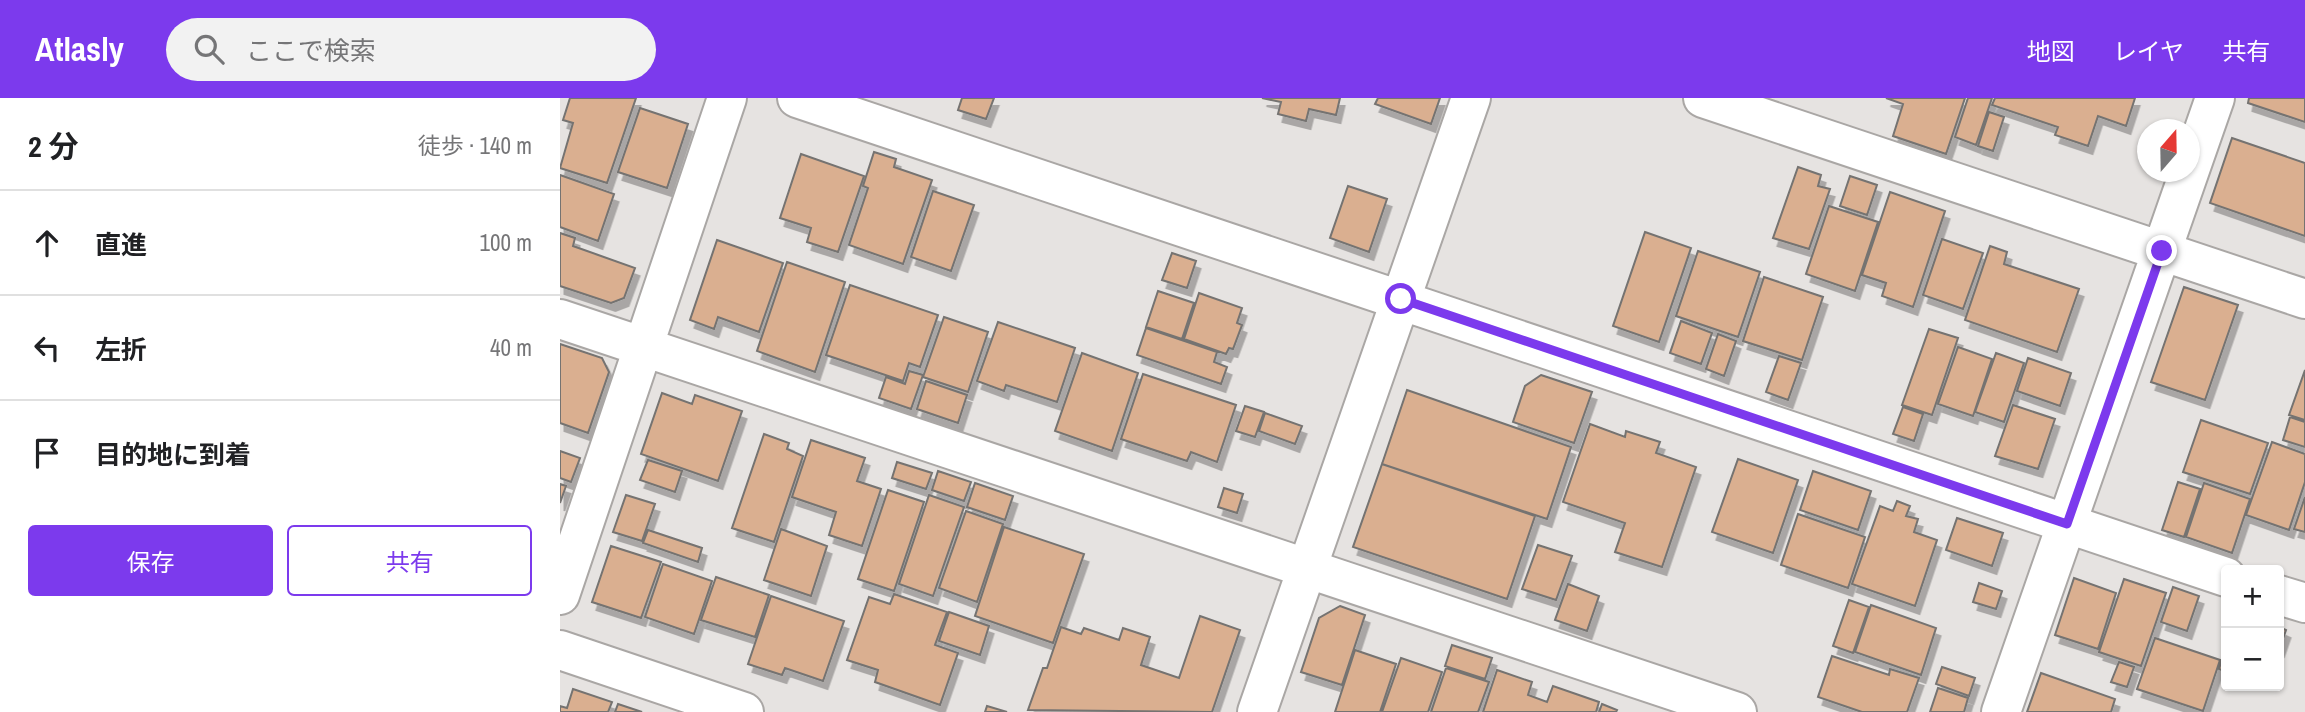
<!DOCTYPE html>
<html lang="ja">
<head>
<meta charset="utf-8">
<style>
  :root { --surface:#fff; --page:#f2f2f2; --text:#202124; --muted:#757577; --line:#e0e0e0; --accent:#7c3aed }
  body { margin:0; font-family:"Archivo Narrow","Noto Sans JP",sans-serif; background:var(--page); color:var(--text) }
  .controls { position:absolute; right:21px; bottom:21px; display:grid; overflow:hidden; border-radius:7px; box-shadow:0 2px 5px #0004 }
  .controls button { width:63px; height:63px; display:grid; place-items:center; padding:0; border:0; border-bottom:2px solid var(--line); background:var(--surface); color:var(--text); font:35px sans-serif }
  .compass { position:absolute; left:1577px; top:21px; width:63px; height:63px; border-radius:50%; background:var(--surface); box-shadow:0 2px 5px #0004; rotate:20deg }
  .stop { position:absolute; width:21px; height:21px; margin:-16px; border:5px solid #7c3aed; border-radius:50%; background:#fff }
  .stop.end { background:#7c3aed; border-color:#fff; box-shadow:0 2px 7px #0008 }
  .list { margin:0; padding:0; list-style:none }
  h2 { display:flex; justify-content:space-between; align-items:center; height:91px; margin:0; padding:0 28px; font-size:30px }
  h2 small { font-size:23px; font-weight:400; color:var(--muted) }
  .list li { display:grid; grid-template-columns:46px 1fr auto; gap:21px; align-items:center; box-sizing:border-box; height:105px; padding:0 28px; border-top:2px solid var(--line) }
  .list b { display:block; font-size:26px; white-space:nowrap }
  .list em { font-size:23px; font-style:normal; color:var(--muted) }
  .actions { display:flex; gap:14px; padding:21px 28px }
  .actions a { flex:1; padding:16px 0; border:2px solid var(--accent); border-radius:7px; text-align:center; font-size:24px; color:var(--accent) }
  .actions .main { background:var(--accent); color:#fff }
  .icon { flex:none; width:38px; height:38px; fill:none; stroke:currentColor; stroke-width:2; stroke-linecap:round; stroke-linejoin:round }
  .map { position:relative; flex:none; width:1745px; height:614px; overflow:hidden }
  header { display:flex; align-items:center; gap:42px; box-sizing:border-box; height:98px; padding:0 35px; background:var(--accent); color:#fff }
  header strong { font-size:33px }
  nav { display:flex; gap:38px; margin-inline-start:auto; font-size:24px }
  .search { width:490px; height:63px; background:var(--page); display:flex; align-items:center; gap:18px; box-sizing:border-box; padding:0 24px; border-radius:38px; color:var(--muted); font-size:26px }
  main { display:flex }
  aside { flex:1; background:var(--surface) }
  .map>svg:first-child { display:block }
  .building { fill:#daaf90; stroke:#757371; stroke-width:2; filter:url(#shadow) }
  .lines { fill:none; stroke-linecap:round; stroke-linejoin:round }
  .minor-casing { stroke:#aaa7a5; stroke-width:42 }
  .minor { stroke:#fff; stroke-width:38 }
  .route { stroke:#7c3aed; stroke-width:9 }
</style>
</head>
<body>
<header>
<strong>Atlasly</strong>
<div class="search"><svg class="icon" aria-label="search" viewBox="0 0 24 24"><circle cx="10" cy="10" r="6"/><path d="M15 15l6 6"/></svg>ここで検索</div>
<nav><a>地図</a><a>レイヤ</a><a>共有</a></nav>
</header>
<main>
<aside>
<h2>2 分<small>徒歩 · 140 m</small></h2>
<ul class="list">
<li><svg class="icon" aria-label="ahead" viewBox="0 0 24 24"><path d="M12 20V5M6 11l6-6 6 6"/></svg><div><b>直進</b></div><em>100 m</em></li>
<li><svg class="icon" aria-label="left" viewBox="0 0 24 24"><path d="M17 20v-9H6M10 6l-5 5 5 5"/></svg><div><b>左折</b></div><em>40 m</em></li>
<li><svg class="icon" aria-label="arrive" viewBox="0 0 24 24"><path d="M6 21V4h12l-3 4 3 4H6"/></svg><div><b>目的地に到着</b></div></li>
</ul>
<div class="actions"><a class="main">保存</a><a>共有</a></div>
</aside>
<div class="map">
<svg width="1745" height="614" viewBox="0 0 1745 614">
  <defs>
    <filter id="shadow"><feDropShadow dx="4.5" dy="8" stdDeviation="0" flood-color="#0004"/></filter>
  </defs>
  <rect width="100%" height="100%" fill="#e6e3e1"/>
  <path class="building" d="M 10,0 L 76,0 L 47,85 L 0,70 L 13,25 L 3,22 Z
    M 402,0 L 434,0 L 426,21 L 398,12 Z
    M 702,0 L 780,0 L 776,17 L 749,11 L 746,23 L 718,16 L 721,4 Z
    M 818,0 L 880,0 L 871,26 L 815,6 Z
    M 1326,0 L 1405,0 L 1386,56 L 1333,38 L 1343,6 Z
    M 1408,0 L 1432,0 L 1416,47 L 1395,39 Z
    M 1435,0 L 1575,0 L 1566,28 L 1538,18 L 1528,48 L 1495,37 L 1498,29 L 1432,7 Z
    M 1689,0 L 1745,0 L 1745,24 L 1688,5 Z
    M 80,10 L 128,26 L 107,90 L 58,74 Z
    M 1429,14 L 1444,19 L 1433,53 L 1418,48 Z
    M 1672,40 L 1745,65 L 1745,138 L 1650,105 Z
    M 314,54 L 336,61 L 334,69 L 372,82 L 343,166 L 289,147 L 308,90 L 303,88 Z
    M 241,56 L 304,78 L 278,154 L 247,144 L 251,130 L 220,120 Z
    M 1238,69 L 1261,77 L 1258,88 L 1270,91 L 1249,151 L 1213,140 Z
    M 0,77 L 54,96 L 38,143 L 0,129 Z
    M 1290,78 L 1317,87 L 1307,117 L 1280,108 Z
    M 788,88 L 827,101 L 809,154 L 770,140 Z
    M 373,93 L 414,107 L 391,173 L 351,159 Z
    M 1330,94 L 1385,113 L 1353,209 L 1322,198 L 1326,185 L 1302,177 Z
    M 1269,108 L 1318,124 L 1295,193 L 1246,176 Z
    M 1085,134 L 1131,150 L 1099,244 L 1053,228 Z
    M 0,135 L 15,140 L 13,148 L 75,170 L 64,200 L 51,205 L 0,188 Z
    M 1382,141 L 1423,155 L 1403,211 L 1363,197 Z
    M 157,142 L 223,165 L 199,234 L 158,219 L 154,231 L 130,222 Z
    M 1430,148 L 1447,154 L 1444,166 L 1519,191 L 1497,254 L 1405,222 Z
    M 1138,153 L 1200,174 L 1178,239 L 1116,218 Z
    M 612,155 L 636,163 L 627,190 L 602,182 Z
    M 227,164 L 285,184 L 255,274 L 197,253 Z
    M 1204,179 L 1263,199 L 1242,262 L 1183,243 Z
    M 290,187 L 378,217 L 360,269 L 349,265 L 343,283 L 266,257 Z
    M 1624,189 L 1678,207 L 1645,302 L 1591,284 Z
    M 598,193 L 634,205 L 622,241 L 586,229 Z
    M 639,195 L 682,210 L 677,225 L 682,227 L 673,251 L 669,250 L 666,256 L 624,241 Z
    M 384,219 L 428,234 L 408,294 L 363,279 Z
    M 1121,223 L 1152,235 L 1141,266 L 1110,255 Z
    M 438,224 L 515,250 L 497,304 L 446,287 L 444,293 L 417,283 Z
    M 586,230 L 657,254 L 654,264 L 667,269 L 661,286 L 577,257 Z
    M 1369,231 L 1398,240 L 1372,317 L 1342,307 Z
    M 1158,236 L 1176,243 L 1164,278 L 1146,271 Z
    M 0,246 L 42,260 L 49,274 L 28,335 L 0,325 Z
    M 1398,249 L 1432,261 L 1413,318 L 1378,306 Z
    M 522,255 L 578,275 L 552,353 L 495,333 Z
    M 1436,255 L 1464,265 L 1444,324 L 1415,314 Z
    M 1219,258 L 1241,265 L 1228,302 L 1206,294 Z
    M 1468,260 L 1511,275 L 1500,308 L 1457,293 Z
    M 1745,272 L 1745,322 L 1729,317 Z
    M 349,273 L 363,277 L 351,311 L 319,300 L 326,279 L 345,286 Z
    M 583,276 L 676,307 L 657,364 L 631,354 L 627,363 L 561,341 Z
    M 981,277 L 1032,294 L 1014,345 L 953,324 L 965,288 Z
    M 366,283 L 407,297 L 398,325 L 357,311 Z
    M 847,292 L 1011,349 L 987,421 L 822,366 Z
    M 102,295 L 132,306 L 135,297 L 182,313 L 158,383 L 81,356 Z
    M 1453,307 L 1495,321 L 1478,371 L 1435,358 Z
    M 685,308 L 704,314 L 695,339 L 676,333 Z
    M 1343,309 L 1363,316 L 1354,343 L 1333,336 Z
    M 705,315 L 742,328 L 735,346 L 699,333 Z
    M 1730,319 L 1745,324 L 1745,349 L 1723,342 Z
    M 1641,322 L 1708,345 L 1690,396 L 1623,374 Z
    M 1030,326 L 1065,339 L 1066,333 L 1100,344 L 1096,355 L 1136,369 L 1102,469 L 1055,454 L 1065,425 L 1003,404 Z
    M 204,336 L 229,345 L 227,351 L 243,358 L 214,444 L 172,430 Z
    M 251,342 L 305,360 L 297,383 L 321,391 L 302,448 L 269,437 L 276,414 L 232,399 Z
    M 1712,344 L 1745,356 L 1745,384 L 1729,432 L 1686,417 Z
    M 0,353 L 20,360 L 11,384 L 0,380 Z
    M 1178,361 L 1238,382 L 1213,455 L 1152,434 Z
    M 88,362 L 122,373 L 115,394 L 80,382 Z
    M 337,364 L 372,375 L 366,391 L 332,380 Z
    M 822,366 L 975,418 L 947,501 L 793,449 Z
    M 378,373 L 411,384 L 404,403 L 372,392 Z
    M 1253,373 L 1311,393 L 1298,432 L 1240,412 Z
    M 1618,384 L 1640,391 L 1624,439 L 1602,432 Z
    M 415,385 L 453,398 L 445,422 L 407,409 Z
    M 1644,385 L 1690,401 L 1672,455 L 1626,439 Z
    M 0,386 L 6,388 L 0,405 Z
    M 664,390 L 683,396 L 677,415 L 658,409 Z
    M 328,392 L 364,404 L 334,493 L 298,481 Z
    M 66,397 L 95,406 L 82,443 L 53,434 Z
    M 369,397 L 404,409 L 373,498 L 339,486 Z
    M 1745,399 L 1745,434 L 1734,431 Z
    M 1337,403 L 1350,408 L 1346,418 L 1358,421 L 1354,434 L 1377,442 L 1355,508 L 1292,486 L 1320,408 L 1333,413 Z
    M 406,413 L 443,426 L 417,504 L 379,490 Z
    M 1238,416 L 1305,439 L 1288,490 L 1221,467 Z
    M 1397,420 L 1443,435 L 1432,468 L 1386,452 Z
    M 444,429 L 524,456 L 493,545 L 415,518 Z
    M 221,431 L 267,448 L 251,498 L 204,482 Z
    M 88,432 L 142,450 L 138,464 L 83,445 Z
    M 978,447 L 1012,458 L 996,502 L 962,491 Z
    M 51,448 L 101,464 L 81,520 L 32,504 Z
    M 103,466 L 152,483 L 134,536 L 85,519 Z
    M 156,479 L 209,497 L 195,539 L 141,522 Z
    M 1514,480 L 1556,495 L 1538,551 L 1495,537 Z
    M 1564,481 L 1606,495 L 1581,568 L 1539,554 Z
    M 1419,485 L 1442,493 L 1436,511 L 1413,504 Z
    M 1008,486 L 1039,498 L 1027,533 L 995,522 Z
    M 1613,489 L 1639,498 L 1627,533 L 1601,524 Z
    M 334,496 L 387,514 L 375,547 L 398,555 L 380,607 L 315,584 L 318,572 L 287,562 L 309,499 L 330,506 Z
    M 211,498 L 284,523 L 263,583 L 225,570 L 222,577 L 188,566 Z
    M 1289,502 L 1309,509 L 1293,555 L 1273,548 Z
    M 1311,507 L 1376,530 L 1361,577 L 1295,554 Z
    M 780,508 L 805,517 L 782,587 L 741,574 L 759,520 Z
    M 389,514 L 429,528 L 420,557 L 379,543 Z
    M 640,518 L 680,532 L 652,614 L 468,612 L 483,570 L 487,570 L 501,529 L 521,536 L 524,530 L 559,542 L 563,530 L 590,539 L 581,567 L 619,580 Z
    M 1719,529 L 1726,532 L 1719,552 Z
    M 1595,540 L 1660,562 L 1643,613 L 1577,591 Z
    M 892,547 L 932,560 L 925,581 L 885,568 Z
    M 1666,549 L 1666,574 L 1659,571 Z
    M 795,552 L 836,566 L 820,614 L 775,614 Z
    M 1272,558 L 1329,577 L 1330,571 L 1359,580 L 1347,614 L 1302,614 L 1258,599 Z
    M 841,560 L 882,574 L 868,614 L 822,614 Z
    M 1559,564 L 1574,569 L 1567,589 L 1551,584 Z
    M 1382,569 L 1415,580 L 1409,598 L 1376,586 Z
    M 886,570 L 929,584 L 918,614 L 871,614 Z
    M 937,572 L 972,584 L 968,597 L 987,604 L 993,588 L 1039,604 L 1036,614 L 923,614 Z
    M 1481,575 L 1555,601 L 1551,614 L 1467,614 Z
    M 1378,590 L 1408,600 L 1404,614 L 1370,614 Z
    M 13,591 L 52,604 L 48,614 L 0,614 L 0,608 L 7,610 Z
    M 58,606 L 82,614 L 55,614 Z
    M 1042,606 L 1057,612 L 1056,614 L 1039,614 Z
    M 427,608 L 447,614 L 425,614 Z"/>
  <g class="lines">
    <defs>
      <path id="minor" d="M 237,0 L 1666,479
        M 1143,0 L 1745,201
        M 0,221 L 1177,614
        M 0,497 L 167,0
        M 1719,497 L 1745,505
        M 0,552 L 184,614
        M 697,614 L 911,0
        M 1441,614 L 1655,0"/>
    </defs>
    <use href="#minor" class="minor-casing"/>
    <use href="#minor" class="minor"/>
  </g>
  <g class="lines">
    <path class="route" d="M 841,201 L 1507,426 L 1602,153"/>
  </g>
</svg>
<div class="controls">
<button>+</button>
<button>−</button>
</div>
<svg class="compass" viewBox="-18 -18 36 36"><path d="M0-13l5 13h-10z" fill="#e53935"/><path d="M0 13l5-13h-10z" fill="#757577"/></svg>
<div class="stop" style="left:841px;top:201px"></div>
<div class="stop end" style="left:1602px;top:153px"></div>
</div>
</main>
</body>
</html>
